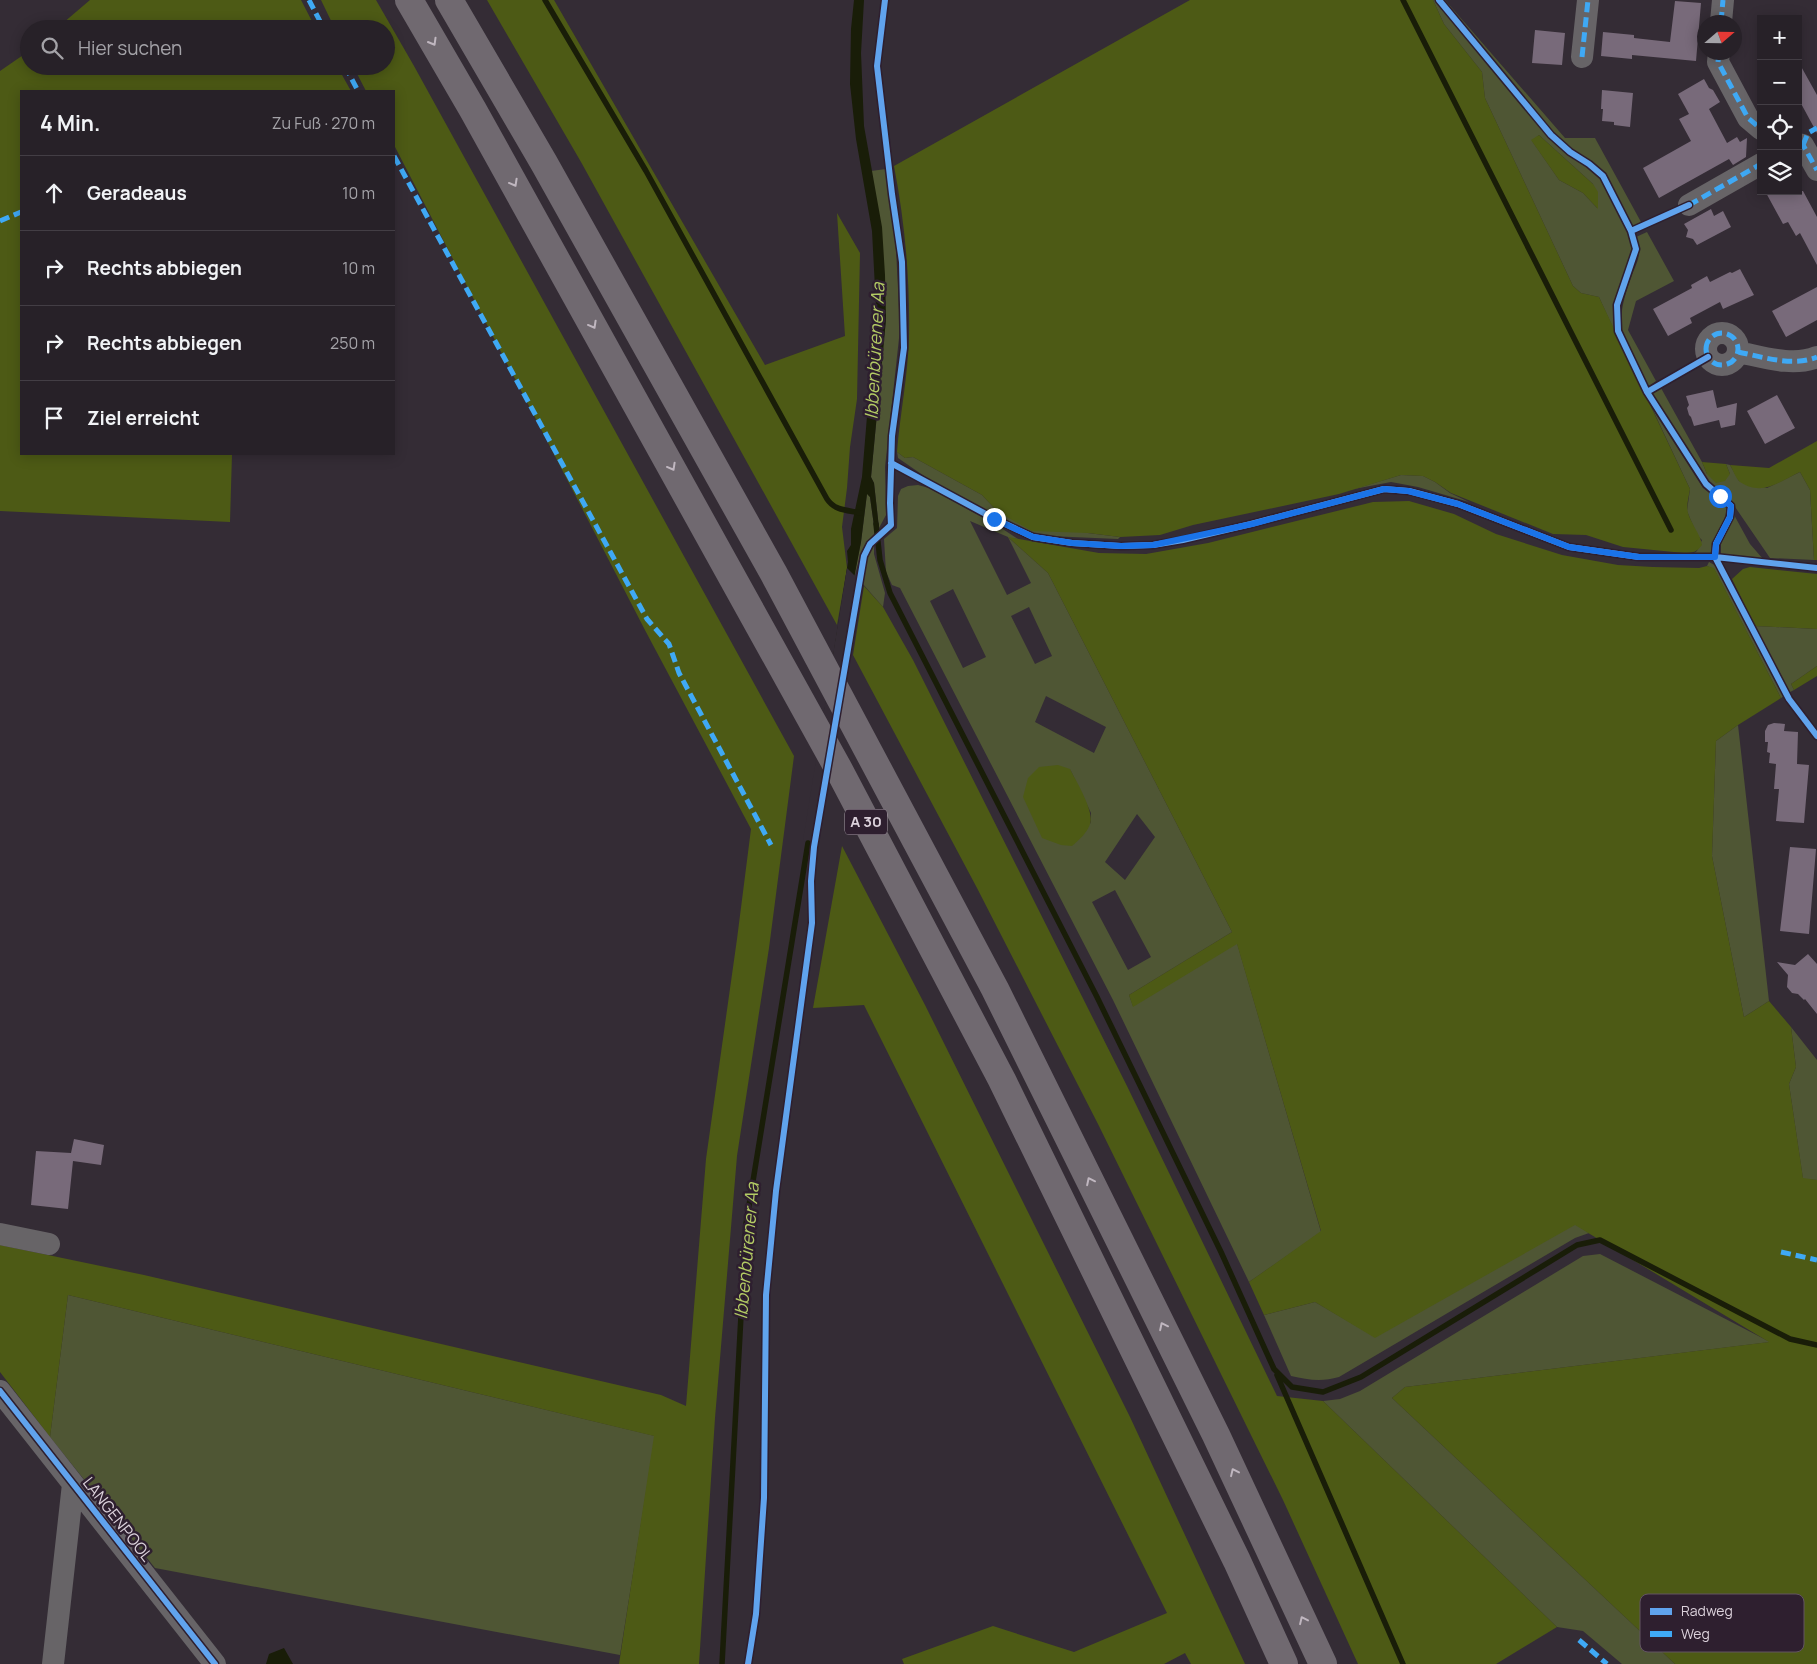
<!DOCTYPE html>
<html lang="de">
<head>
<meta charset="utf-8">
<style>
  :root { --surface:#272128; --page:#2f2930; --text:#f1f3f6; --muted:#a4a3a8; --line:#433e45 }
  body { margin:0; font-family:Manrope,sans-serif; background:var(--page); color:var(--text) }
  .controls { position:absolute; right:15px; top:15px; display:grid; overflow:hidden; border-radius:0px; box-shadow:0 2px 12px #0003 }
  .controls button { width:45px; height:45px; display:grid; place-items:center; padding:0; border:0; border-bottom:1px solid var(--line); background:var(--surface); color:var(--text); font:25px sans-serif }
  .compass { position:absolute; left:1697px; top:15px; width:45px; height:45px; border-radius:50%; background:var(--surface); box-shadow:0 2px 12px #0003; rotate:70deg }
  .stop { position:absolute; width:15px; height:15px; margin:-11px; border:4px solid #1a73e8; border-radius:50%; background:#fff }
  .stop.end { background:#1a73e8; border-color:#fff; box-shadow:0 1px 5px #0008 }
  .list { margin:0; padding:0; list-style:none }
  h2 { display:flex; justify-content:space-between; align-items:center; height:65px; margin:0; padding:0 20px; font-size:21px }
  h2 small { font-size:16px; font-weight:400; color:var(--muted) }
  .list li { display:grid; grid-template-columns:32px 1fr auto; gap:15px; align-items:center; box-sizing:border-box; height:75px; padding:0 20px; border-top:1px solid var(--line) }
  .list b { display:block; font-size:19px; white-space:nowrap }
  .list em { font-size:16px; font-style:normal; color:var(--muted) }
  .icon { flex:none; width:28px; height:28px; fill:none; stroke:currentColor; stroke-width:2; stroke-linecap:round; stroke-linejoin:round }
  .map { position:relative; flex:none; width:1817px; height:1664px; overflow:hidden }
  .search { position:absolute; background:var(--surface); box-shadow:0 2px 12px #0003; left:20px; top:20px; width:375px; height:55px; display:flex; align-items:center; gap:12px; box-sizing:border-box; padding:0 18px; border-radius:28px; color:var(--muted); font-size:19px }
  .panel { position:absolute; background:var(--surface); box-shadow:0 2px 12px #0003; left:20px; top:90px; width:375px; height:365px; border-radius:0px }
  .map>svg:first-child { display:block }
  .green { fill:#4f5634; fill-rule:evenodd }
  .forest { fill:#4d5a15 }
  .water { fill:#191d08 }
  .pier { fill:#342c35 }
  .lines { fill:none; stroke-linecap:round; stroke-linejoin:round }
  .stream { stroke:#191d08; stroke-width:5.5 }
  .building { fill:#786a7a }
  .minor { stroke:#676467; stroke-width:22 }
  .highway { stroke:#706970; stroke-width:28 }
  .quiet { stroke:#3fa9f5; stroke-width:5; stroke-dasharray:10 5; stroke-linecap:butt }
  .cycleway-casing { stroke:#2e1f2f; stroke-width:9 }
  .cycleway { stroke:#60a3ed; stroke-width:6 }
  .oneway { stroke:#c0b7c0 }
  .route { stroke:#1a73e8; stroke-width:6 }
  .labels { text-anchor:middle; stroke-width:5; stroke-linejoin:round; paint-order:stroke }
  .shield { fill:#2e1f2f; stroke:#a79ca7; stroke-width:1 }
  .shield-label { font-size:15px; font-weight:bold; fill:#dbd1db }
  .street-label { font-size:16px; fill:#dbd1db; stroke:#2e1f2f }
  .water-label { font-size:18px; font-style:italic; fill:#b3cb64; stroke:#2e1f2f }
  .key { fill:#2e1f2f; stroke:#625463; stroke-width:1 }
  .key-label { font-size:14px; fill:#dbd1db }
</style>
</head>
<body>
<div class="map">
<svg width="1817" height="1664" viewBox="0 0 1817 1664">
  <rect width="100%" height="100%" fill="#342c35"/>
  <path class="green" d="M 1433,0 L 1436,0 L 1555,144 L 1583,162 L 1600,176 L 1619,214 L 1628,228 L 1633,243 L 1632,255 L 1613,304 L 1614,330 L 1599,297 L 1581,293 L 1573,286 L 1485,98 L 1482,72 L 1444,24 ZM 1539,135 L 1593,184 L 1597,208 L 1583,193 L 1559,180 L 1532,141 Z
    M 1442,0 L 1445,0 L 1565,138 L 1595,138 L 1641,222 L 1631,227 L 1602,173 L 1569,148 L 1551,133 Z
    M 886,169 L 896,249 L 900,329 L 885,467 L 886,515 L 879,528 L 874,483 L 871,477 L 886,319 L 871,171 Z
    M 1647,232 L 1674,281 L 1636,301 L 1628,330 L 1656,381 L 1648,387 L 1623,334 C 1618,315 1625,294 1632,275 C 1635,267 1640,258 1639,249 C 1639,245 1637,241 1636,237 Z
    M 1661,388 L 1702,462 L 1707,474 L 1730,474 L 1726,464 L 1730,465 L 1739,481 L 1767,488 L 1800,472 L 1810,490 L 1814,560 L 1770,558 L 1731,501 L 1707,479 L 1652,394 Z
    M 1652,408 L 1703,488 L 1727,506 C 1726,523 1714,538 1710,555 L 1691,555 L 1697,551 L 1702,540 L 1697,535 L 1687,511 L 1690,489 Z
    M 897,452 L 905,458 L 913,457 L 982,495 L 998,512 L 1088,533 L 1120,537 L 1118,539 L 1049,536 L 1026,531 L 988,513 L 930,480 L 898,458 Z
    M 1401,475 L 1423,476 L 1435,482 L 1450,493 L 1469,502 L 1418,487 L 1391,482 L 1354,489 Z
    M 918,485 L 929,488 L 998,526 L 1018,539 L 1009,538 L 1048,573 L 1232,932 L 1129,995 L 1133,1006 L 1237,943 L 1321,1232 L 1249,1282 L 1113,1000 L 900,588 L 892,585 L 886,572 L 884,539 L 897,528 L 898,496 L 901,489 L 908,486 ZM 970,521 L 1008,537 L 1031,583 L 1007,595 ZM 953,589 L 986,657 L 963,668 L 930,601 ZM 1029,607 L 1052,656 L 1035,664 L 1011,616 ZM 1046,696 L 1106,727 L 1094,753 L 1035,722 ZM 1070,769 L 1091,813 L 1091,824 ZM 1137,814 L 1155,837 L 1125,880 L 1105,862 ZM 1115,890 L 1151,957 L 1128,970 L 1092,902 Z
    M 867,493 L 870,497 L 875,533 L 866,543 L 860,556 L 851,590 L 861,542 Z
    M 1733,513 L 1750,544 L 1763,559 L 1721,554 L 1721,544 L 1733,518 Z
    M 874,543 L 874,554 L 885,593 L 883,607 L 862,583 L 868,553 Z
    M 1709,562 L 1718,567 L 1784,696 L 1781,698 L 1714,569 L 1707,566 Z
    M 1755,626 L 1817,629 L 1817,666 L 1791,684 L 1794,690 L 1790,692 Z
    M 1738,725 L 1769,1001 L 1744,1017 L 1712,856 L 1716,741 Z
    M 1791,1027 L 1817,1060 L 1817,1180 L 1803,1179 L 1789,1084 L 1796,1067 Z
    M 1575,1224 L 1589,1233 L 1575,1238 L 1339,1377 C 1322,1382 1308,1380 1291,1376 L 1264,1315 L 1315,1302 L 1375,1337 Z
    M 1600,1254 L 1770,1342 L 1405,1387 L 1392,1398 L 1675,1664 L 1622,1664 L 1583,1631 L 1557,1627 L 1323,1401 L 1340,1399 L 1360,1391 L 1583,1256 Z
    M 68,1295 L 655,1436 L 620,1655 L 155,1568 L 50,1437 Z"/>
  <path class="forest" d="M 90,0 L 301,0 L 316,29 L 56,29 Z
    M 321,0 L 376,0 L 414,66 L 794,756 L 769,948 L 737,1156 L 715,1418 L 699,1664 L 619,1664 L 654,1436 L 68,1295 L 50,1437 L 0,1372 L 0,1245 L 144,1275 L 661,1395 L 686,1406 L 706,1159 L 737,939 L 751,829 L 646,632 L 394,145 L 394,91 L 366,91 L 353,66 L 386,66 L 386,29 L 335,29 Z
    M 487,0 L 554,0 L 765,365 L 845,336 L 837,213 L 860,253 L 857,399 L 850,447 L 847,488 L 842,527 L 847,568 L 837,625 L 581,162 Z
    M 1190,0 L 1433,0 L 1444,24 L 1482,72 L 1485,98 L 1573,286 L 1581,293 L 1599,297 L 1690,489 C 1689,496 1686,506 1688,513 C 1691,523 1701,536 1702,545 C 1697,552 1693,553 1684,553 L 1623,547 L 1586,535 L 1553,534 L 1451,493 L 1435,482 L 1423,476 L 1401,475 L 1339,494 L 1193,525 L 1160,535 L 1120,537 L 1088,533 L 1032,531 L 998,512 L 982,495 L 913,457 L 905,458 L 897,452 C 900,414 908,376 909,337 C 910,279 905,223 894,166 Z
    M 29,51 L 29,66 L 337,66 L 351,91 L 21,91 L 21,454 L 232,454 L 230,522 L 0,511 L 0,71 Z
    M 1539,135 L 1593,184 L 1598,192 L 1598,209 L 1583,193 L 1559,180 L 1531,140 Z
    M 1817,441 L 1817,560 L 1814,560 L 1810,490 L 1800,472 C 1780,481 1763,497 1740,482 C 1736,479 1733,470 1730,465 L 1769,468 Z
    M 1702,462 L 1726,464 L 1730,474 L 1725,481 L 1716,483 L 1707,474 Z
    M 1409,501 L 1454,514 L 1496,534 L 1562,555 L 1618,565 L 1653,567 L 1699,568 L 1707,566 L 1714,568 L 1781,698 L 1738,725 L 1716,741 L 1712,856 L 1744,1017 L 1769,1001 L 1791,1027 L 1796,1067 L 1789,1084 L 1803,1178 L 1817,1180 L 1817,1664 L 1675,1664 L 1392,1398 L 1405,1387 L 1769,1342 L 1575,1225 L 1375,1338 L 1315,1302 L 1264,1315 L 1249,1282 L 1321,1231 L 1237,944 L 1133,1007 L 1129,995 L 1232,932 L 1048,573 L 1008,537 L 1099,553 L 1146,554 L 1208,543 L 1373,502 Z
    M 1750,567 L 1817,574 L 1817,629 L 1755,626 L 1732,579 L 1743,569 Z
    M 864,586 L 883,607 L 913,660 L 1127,1086 L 1277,1396 L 1323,1401 L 1557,1627 L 1496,1664 L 1358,1664 L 1283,1500 L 1098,1124 L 977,888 L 853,655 Z
    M 1817,666 L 1817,676 L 1794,690 L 1791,684 Z
    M 1058,765 L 1070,769 C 1076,781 1095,812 1090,824 C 1087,833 1079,840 1072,846 L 1061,845 L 1042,838 L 1023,797 L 1028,778 L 1039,767 Z
    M 842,846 L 925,1005 L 1130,1417 L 1245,1664 L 1191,1664 L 1185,1653 L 1164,1664 L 904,1664 L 902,1659 L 993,1626 L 1074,1652 L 1167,1613 L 864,1005 L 813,1008 Z"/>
  <path class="water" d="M 854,0 L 864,0 L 861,53 L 864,126 L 882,227 L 885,275 L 886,319 L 871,477 L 874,483 L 879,528 L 875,533 L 870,497 L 867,494 L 861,542 L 804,840 L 848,562 L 847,551 L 851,545 L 851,529 L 862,477 L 876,307 L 872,231 L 856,139 L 850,84 L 851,29 Z
    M 284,1648 L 293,1664 L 266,1664 L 269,1654 Z"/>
  <path class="pier" d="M 847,568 L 856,577 L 814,847 L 803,840 Z"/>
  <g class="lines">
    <path class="stream" d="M 545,0 L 646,171 L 827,499 C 835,511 847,510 861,513
      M 1403,0 L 1671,530
      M 876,524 L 880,560 L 890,593 L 1097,997 L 1221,1252 L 1274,1369 L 1292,1387 L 1323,1392 L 1361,1377 L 1577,1245 L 1600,1240 L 1790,1339 L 1817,1345
      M 1277,1375 L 1403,1664
      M 722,1664 L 746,1224 L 808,843"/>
  </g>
  <path class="building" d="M 1675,1 L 1701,3 L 1696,61 L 1632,55 L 1632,59 L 1601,56 L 1603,32 L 1634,35 L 1634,38 L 1670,42 Z
    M 1535,30 L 1565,33 L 1562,65 L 1532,63 Z
    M 1798,61 L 1817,95 L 1817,133 L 1798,98 Z
    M 1704,79 L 1709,88 L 1713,90 L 1720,102 L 1709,109 L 1727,143 L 1737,137 L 1740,142 L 1747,138 L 1746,157 L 1733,165 L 1729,159 L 1659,198 L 1643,168 L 1691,141 L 1679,119 L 1689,114 L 1678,94 Z
    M 1602,90 L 1633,93 L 1630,127 L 1614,125 L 1614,122 L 1602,121 L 1603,109 L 1601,109 Z
    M 1765,191 L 1803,191 L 1817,217 L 1817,265 L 1800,233 L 1796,236 L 1788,222 L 1783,224 Z
    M 1711,209 L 1714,216 L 1723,211 L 1731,227 L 1697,245 L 1693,239 L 1686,237 L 1688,230 L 1684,224 Z
    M 1740,269 L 1754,295 L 1723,309 L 1720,302 L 1690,318 L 1692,323 L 1668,336 L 1653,309 L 1692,288 L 1691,285 L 1707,276 L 1710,282 L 1730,272 L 1732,273 Z
    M 1817,287 L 1817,320 L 1786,337 L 1772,311 Z
    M 1713,390 L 1717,408 L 1737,403 L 1735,425 L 1721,428 L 1719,420 L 1694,426 L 1691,417 L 1689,415 L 1687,408 L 1689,405 L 1686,396 Z
    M 1777,395 L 1795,428 L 1765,444 L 1747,411 Z
    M 1774,723 L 1785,724 L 1784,731 L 1798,732 L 1797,764 L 1809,765 L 1804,823 L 1776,821 L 1779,789 L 1774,789 L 1776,764 L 1769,763 L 1770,753 L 1767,752 L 1768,742 L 1765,742 L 1765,731 L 1768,725 Z
    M 1790,847 L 1816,849 L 1809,934 L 1780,931 Z
    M 1808,954 L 1817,964 L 1817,1014 L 1805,999 L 1804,1000 L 1798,994 L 1792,993 L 1787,987 L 1788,975 L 1777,962 L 1795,965 Z
    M 74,1139 L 104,1145 L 101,1165 L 73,1161 L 68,1209 L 31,1205 L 36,1151 L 71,1153 Z"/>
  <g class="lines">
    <path class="minor" d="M 1721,22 L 1723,0
      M 1719,52 L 1718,62 L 1748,118 L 1761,129
      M 1582,57 L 1588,0
      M 1798,144 L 1803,145 L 1817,170
      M 1689,205 L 1761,164
      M1706 349a16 16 0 1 1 32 0a16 16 0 1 1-32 0Z
      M 1738,352 C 1763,357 1793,367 1817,357
      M 0,1234 L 49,1244
      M 0,1391 L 215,1664
      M 53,1664 L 73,1484"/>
    <path class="highway" d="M 409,0 L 473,110 L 838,768 L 1002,1080 L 1237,1561 L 1284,1664
      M 449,0 L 544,163 L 774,574 L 995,989 L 1216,1435 L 1323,1664"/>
    <path class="quiet" d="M 309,0 L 324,29
      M 1721,22 L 1723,0
      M 1719,52 L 1718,62 L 1748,118 L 1761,129
      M 1582,57 L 1588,0
      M 345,66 L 358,91
      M 1798,144 L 1803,145 L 1817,170
      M 1803,145 L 1808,133 L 1817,128
      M 394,156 L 647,619 L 669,644 L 679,673 L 771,845
      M 1689,205 L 1761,164
      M 0,221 L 21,212
      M1706 349a16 16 0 1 1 32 0a16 16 0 1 1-32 0Z
      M 1738,352 C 1763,357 1793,367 1817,357
      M 1781,1252 L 1817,1260
      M 1579,1640 L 1607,1664"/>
    <defs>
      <path id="cycleway" d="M 1439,0 L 1551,135 L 1570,152 L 1589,164 L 1603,176 L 1631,231 L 1636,249 L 1617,305 L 1618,331 L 1647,392 L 1706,484 L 1731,506 L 1730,517 L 1716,544 L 1715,557 L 1789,699 L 1817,736
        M 1631,231 L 1689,205
        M 1647,392 L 1708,357
        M 891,463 L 995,519 L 1033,537 L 1072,543 L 1121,546 L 1153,545 L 1183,540 L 1251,524 L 1384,489 L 1409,491 L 1458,504 L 1569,547 L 1639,557 L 1715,557 L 1817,568
        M 0,1391 L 215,1664
        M 748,1664 L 756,1614 L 764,1498 L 766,1295 L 776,1191 L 812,923 L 811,881 L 814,847 L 864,556 L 870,544 L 891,525 L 890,503 L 892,436 L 904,348 L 902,262 L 892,194 L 877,66 L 885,0"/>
    </defs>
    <use href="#cycleway" class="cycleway-casing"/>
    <use href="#cycleway" class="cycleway"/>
  </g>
  <defs><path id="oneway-chevron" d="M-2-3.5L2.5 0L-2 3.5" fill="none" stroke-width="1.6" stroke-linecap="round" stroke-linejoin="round" transform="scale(1.25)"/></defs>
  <g class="oneway">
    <use href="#oneway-chevron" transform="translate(433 42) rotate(60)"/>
    <use href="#oneway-chevron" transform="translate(514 183) rotate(61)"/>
    <use href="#oneway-chevron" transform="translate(593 325) rotate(61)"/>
    <use href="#oneway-chevron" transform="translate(672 467) rotate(61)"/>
    <use href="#oneway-chevron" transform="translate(1090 1181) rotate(-116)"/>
    <use href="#oneway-chevron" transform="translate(1163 1326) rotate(-116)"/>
    <use href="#oneway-chevron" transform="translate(1234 1472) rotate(-115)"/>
    <use href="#oneway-chevron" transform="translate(1303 1620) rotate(-115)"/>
  </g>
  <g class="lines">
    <path class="route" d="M 994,519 L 1033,537 L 1072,543 L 1121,546 L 1153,545 L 1252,524 L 1384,489 L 1408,491 L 1458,504 L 1569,547 L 1639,557 L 1715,557 L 1716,544 L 1730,517 L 1731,506 L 1720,496"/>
  </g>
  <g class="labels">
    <rect class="shield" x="845" y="809.5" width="42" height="25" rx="4"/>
    <g class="shield-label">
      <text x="866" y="827">A 30</text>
    </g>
    <g class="street-label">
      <text transform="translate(118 1519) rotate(52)" y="6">LANGENPOOL</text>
    </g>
    <g class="water-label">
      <text transform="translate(875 351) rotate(-87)" y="6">Ibbenbürener Aa</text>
      <text transform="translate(747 1251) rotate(-85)" y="6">Ibbenbürener Aa</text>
    </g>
  </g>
  <rect x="1640" y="1594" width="164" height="58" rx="8" class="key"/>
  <rect x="1650" y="1608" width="22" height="7" fill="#60a3ed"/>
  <rect x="1650" y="1631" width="22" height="6" fill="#3fa9f5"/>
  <g class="key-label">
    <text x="1681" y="1616">Radweg</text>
    <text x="1681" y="1639">Weg</text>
  </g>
</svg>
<div class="controls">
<button>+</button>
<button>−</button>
<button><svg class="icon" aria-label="locate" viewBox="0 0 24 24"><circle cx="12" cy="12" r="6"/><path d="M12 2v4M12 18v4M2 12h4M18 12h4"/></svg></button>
<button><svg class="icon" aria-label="layers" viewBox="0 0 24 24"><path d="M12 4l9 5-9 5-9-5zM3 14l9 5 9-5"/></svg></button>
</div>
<svg class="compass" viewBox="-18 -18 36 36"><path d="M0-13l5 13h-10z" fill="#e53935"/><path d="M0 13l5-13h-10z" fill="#a4a3a8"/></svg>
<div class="stop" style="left:1720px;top:496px"></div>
<div class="stop end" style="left:994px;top:519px"></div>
<div class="search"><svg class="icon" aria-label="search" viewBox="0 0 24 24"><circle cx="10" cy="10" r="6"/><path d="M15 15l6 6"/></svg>Hier suchen</div>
<section class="panel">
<h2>4 Min.<small>Zu Fuß · 270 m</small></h2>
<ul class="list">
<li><svg class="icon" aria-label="ahead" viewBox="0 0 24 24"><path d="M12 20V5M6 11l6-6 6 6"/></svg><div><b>Geradeaus</b></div><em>10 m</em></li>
<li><svg class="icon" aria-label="right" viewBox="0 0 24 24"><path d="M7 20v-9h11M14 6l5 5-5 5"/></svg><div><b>Rechts abbiegen</b></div><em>10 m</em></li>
<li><svg class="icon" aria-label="right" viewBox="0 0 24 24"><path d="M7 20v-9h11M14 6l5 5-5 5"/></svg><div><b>Rechts abbiegen</b></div><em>250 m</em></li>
<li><svg class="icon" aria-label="arrive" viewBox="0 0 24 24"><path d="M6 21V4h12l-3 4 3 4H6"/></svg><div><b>Ziel erreicht</b></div></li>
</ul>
</section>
</div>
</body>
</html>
